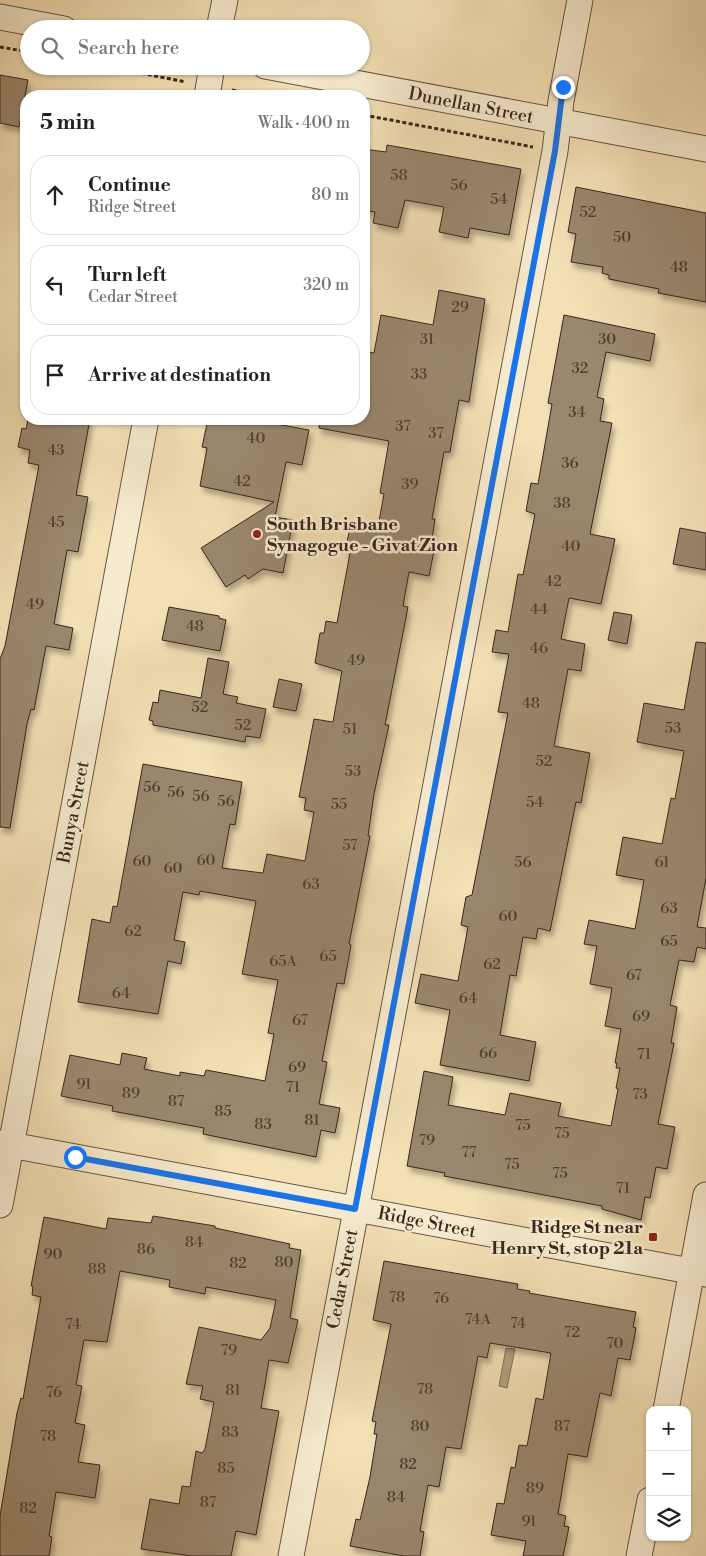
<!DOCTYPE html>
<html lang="en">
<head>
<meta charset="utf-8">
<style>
  :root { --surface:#fff; --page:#f6f6f6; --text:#202124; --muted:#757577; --line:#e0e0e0 }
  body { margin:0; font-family:"Libre Bodoni",serif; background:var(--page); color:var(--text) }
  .controls { position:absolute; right:15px; bottom:15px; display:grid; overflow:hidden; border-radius:10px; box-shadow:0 1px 4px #0004 }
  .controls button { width:45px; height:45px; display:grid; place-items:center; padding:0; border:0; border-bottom:1px solid var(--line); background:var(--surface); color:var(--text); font:25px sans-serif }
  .stop { position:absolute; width:15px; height:15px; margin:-11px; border:4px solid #1a73e8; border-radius:50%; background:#fff }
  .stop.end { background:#1a73e8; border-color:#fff; box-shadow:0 1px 5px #0008 }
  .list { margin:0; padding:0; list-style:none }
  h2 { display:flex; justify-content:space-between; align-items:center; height:65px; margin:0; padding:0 20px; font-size:21px }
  h2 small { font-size:16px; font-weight:400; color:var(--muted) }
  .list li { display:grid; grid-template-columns:32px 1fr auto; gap:15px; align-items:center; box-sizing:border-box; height:80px; margin:0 10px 10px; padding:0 10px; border:1px solid var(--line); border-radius:20px }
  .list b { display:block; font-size:19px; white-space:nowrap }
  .list p { margin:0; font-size:16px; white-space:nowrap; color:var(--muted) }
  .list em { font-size:16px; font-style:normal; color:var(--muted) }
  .icon { flex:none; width:28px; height:28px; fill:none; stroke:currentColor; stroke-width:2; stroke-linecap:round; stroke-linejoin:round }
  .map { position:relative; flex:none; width:706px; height:1556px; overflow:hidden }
  .search { position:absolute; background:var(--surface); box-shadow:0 1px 4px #0004; left:20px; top:20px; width:350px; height:55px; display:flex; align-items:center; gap:12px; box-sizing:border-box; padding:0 18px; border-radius:28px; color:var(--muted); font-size:19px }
  .panel { position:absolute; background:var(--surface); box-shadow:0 1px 4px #0004; left:20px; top:90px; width:350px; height:335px; border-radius:20px }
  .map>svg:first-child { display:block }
  .water { fill:#b4a182; stroke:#83705a }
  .building { fill:#9a876d; stroke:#39261e; filter:url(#shadow) }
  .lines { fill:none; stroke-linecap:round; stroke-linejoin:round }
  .minor-casing { stroke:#685444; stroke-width:27 }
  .path { stroke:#39261e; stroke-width:3; stroke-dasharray:4 2.5; stroke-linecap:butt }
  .minor { stroke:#f7ebcf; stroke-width:25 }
  .route { stroke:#1a73e8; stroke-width:6 }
  .poi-dot { fill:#8f2418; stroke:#f7ebcf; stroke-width:2 }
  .labels { text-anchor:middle; stroke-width:5; stroke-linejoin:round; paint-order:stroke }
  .number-label { font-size:15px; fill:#513e32 }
  .street-label { font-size:18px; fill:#39261e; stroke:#f7ebcf }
  .poi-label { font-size:18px; font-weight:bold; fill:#39261e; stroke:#f7ebcf; text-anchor:start }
</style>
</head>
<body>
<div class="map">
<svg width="706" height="1556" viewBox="0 0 706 1556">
  <defs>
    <filter id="shadow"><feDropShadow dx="3" dy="5.5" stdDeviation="2.5" flood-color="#0004"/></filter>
  </defs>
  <rect width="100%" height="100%" fill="#f3e0b5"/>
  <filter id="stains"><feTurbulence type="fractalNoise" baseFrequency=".004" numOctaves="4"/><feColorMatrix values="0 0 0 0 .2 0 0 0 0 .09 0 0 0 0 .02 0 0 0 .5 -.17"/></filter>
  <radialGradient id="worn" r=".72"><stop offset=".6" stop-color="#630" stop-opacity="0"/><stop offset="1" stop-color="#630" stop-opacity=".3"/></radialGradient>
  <path class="water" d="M 506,1348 L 515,1349 L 507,1388 L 499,1386 Z"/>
  <path class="building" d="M 0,75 L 28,80 L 19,127 L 0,123 Z
    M 387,145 L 521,169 L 509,235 L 470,228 L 468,238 L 439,232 L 444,207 L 405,200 L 398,228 L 373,223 L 375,212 L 364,210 L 364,149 L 386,152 Z
    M 576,187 L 706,213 L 706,302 L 658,293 L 659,289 L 609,279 L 609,275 L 602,273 L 603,267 L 571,262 L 576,234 L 568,232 Z
    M 439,290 L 485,299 L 469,402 L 459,400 L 450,452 L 444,452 L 432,519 L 435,519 L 431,545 L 435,546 L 429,576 L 409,572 L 403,606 L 408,607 L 385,725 L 389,725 L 374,794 L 368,836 L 370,836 L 349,944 L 351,945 L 344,984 L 337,983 L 322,1061 L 327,1062 L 319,1104 L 340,1108 L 335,1133 L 321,1130 L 316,1157 L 203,1134 L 204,1128 L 112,1111 L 113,1106 L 61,1096 L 70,1055 L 120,1065 L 122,1053 L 147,1058 L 144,1069 L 180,1076 L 180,1072 L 204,1076 L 206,1070 L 265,1081 L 274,1034 L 268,1033 L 278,980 L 242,974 L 256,901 L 200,891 L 199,895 L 183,892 L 174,940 L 185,942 L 181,964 L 168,961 L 158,1014 L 78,1002 L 92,919 L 110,923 L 113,906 L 117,907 L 143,764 L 242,782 L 235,825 L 230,824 L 222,868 L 263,873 L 267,854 L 305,861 L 314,812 L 304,810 L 306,798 L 299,797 L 314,719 L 333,722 L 342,671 L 315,663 L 320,633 L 324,633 L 326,621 L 337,623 L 350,553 L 345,552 L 350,527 L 377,532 L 384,494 L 380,493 L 389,441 L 319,428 L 320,419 L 364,419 L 364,377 L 368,352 L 374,353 L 381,315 L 433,325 Z
    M 564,315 L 655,334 L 650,361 L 606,352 L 597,397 L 604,399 L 600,421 L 612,423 L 590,534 L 615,539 L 601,604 L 569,598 L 561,639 L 585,644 L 581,671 L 568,669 L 554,746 L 590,753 L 581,803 L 576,802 L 550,931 L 538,928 L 536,939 L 523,937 L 516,976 L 510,975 L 500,1035 L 536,1042 L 529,1081 L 440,1065 L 450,1010 L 415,1003 L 421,974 L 458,981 L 468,927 L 461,925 L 466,897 L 472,895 L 508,713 L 498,712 L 509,654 L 492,652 L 496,630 L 508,632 L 518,574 L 523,575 L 535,514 L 526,511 L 531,483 L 538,484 L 552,404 L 548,403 Z
    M 28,419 L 90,419 L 76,495 L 88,497 L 78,552 L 67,550 L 54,624 L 73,628 L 69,650 L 46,646 L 34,710 L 31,709 L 27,724 L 10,828 L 0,827 L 0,659 L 5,646 L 39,465 L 28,463 L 30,450 L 18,447 L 22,428 L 26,429 Z
    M 208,419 L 249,419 L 309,430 L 302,465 L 286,462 L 275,517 L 293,520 L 283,573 L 263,569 L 248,579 L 245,575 L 226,587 L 201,548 L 274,502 L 200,486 L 207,448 L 202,447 Z
    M 680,528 L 706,533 L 706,570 L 673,564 Z
    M 169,607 L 219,616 L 219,618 L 226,620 L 220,651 L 162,640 Z
    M 614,612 L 632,615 L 627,644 L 608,640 Z
    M 696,642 L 706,643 L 706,878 L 697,927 L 706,928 L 706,949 L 697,947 L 694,962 L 679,960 L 670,1005 L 677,1007 L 671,1043 L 674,1043 L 658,1124 L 675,1127 L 667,1169 L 656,1167 L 650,1198 L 645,1197 L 641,1220 L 602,1209 L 602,1206 L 444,1176 L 445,1173 L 407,1166 L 424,1071 L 453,1077 L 448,1105 L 505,1115 L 510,1093 L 561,1103 L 558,1116 L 611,1126 L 618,1089 L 616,1088 L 620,1068 L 616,1068 L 617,1063 L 615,1063 L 621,1029 L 605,1026 L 612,988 L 590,984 L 597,946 L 584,944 L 589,920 L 635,929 L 644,880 L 616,875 L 623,837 L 662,844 L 671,798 L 675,799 L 684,751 L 637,742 L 644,703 L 684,710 Z
    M 208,658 L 229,662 L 223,694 L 238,697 L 236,703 L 266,709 L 260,738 L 246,736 L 245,742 L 153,725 L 153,721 L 149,720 L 153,702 L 158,703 L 160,690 L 201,698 Z
    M 279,679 L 302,684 L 296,711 L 273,707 Z
    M 153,1216 L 215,1226 L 215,1228 L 290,1244 L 289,1248 L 301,1250 L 290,1318 L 298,1320 L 292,1346 L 288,1363 L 269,1360 L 261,1408 L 279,1411 L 256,1535 L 236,1531 L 231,1556 L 192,1556 L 141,1549 L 150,1499 L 179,1504 L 182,1486 L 190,1487 L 196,1451 L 202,1453 L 205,1449 L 214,1402 L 200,1399 L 203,1386 L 186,1384 L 199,1327 L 261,1340 L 270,1328 L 276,1300 L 206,1287 L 205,1294 L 169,1287 L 170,1280 L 120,1271 L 107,1342 L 84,1340 L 76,1385 L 82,1386 L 75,1423 L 85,1425 L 78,1462 L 100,1465 L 95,1498 L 56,1492 L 49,1536 L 52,1537 L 49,1556 L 0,1556 L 0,1516 L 17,1413 L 21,1398 L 23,1399 L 41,1297 L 32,1295 L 33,1286 L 31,1286 L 44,1217 L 106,1229 L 108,1218 L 151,1223 Z
    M 384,1261 L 518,1284 L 517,1289 L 530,1291 L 529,1293 L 636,1312 L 633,1327 L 636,1328 L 630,1360 L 618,1358 L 611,1396 L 600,1393 L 587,1457 L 568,1454 L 558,1514 L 566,1516 L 564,1526 L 569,1527 L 563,1556 L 523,1556 L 526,1541 L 491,1535 L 497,1503 L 504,1504 L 511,1467 L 515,1468 L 519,1445 L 527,1446 L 536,1398 L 543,1400 L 551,1353 L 490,1343 L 487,1358 L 478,1356 L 461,1449 L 446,1447 L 439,1487 L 428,1485 L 420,1531 L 424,1532 L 420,1556 L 404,1556 L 350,1546 L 356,1519 L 360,1520 L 370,1477 L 377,1434 L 374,1434 L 376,1422 L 372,1421 L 391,1324 L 373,1320 Z"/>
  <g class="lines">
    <defs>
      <path id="minor" d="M 0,17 L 64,29
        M 219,29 L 225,0
        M 265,66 L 706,149
        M 207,96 L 212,66
        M 0,1143 L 706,1274
        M 0,1205 L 146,419
        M 666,1410 L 706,1195
        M 291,1556 L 555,151 L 561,101 L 580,0
        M 639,1556 L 650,1500"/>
    </defs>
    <use href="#minor" class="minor-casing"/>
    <path class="path" d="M 0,47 L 29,52
      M 103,66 L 186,82
      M 232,90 L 263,96
      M 364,115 L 533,147"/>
    <use href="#minor" class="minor"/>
  </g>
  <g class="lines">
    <path class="route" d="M 75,1157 L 355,1209 L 555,151 L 563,87"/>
  </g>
  <g class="poi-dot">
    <circle cx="257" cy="534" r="5"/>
    <rect x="648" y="1232" width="10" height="10" rx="2.5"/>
  </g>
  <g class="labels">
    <g class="number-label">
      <text x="399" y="180">58</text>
      <text x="459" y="190">56</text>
      <text x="499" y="204">54</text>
      <text x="588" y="217">52</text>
      <text x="622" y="242">50</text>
      <text x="679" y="272">48</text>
      <text x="460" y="312">29</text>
      <text x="427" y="344">31</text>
      <text x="607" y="344">30</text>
      <text x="580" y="373">32</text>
      <text x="419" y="379">33</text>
      <text x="577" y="417">34</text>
      <text x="403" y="431">37</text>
      <text x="436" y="438">37</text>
      <text x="256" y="443">40</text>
      <text x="56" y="455">43</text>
      <text x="570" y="468">36</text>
      <text x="242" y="486">42</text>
      <text x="410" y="489">39</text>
      <text x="562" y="508">38</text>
      <text x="56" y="527">45</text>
      <text x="571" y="551">40</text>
      <text x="553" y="586">42</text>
      <text x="35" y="609">49</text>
      <text x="539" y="614">44</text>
      <text x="195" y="631">48</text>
      <text x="539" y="653">46</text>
      <text x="356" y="665">49</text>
      <text x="531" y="708">48</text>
      <text x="200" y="712">52</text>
      <text x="243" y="730">52</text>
      <text x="673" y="733">53</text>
      <text x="350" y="734">51</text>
      <text x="544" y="766">52</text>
      <text x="353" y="776">53</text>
      <text x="152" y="792">56</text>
      <text x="176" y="797">56</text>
      <text x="201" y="801">56</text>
      <text x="226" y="806">56</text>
      <text x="535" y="807">54</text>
      <text x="339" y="809">55</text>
      <text x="350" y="850">57</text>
      <text x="206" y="865">60</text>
      <text x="142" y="866">60</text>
      <text x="523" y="867">56</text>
      <text x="662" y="867">61</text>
      <text x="173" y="873">60</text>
      <text x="311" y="889">63</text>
      <text x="669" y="913">63</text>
      <text x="508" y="921">60</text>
      <text x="133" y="936">62</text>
      <text x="669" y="946">65</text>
      <text x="328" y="961">65</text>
      <text x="283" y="966">65A</text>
      <text x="492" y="969">62</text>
      <text x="634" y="980">67</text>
      <text x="121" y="998">64</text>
      <text x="468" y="1003">64</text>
      <text x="641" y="1021">69</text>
      <text x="300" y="1025">67</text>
      <text x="488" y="1058">66</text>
      <text x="644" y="1059">71</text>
      <text x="297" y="1072">69</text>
      <text x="84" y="1089">91</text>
      <text x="293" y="1092">71</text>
      <text x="131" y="1098">89</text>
      <text x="640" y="1099">73</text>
      <text x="176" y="1106">87</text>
      <text x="223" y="1116">85</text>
      <text x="312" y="1125">81</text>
      <text x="263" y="1129">83</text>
      <text x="523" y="1130">75</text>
      <text x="562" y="1138">75</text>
      <text x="427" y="1145">79</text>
      <text x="469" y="1157">77</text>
      <text x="512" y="1169">75</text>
      <text x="560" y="1178">75</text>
      <text x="623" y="1193">71</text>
      <text x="194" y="1247">84</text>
      <text x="146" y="1254">86</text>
      <text x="53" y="1259">90</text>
      <text x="284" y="1267">80</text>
      <text x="238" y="1268">82</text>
      <text x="97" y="1274">88</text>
      <text x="397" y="1302">78</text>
      <text x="441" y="1303">76</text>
      <text x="478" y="1324">74A</text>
      <text x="518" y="1328">74</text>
      <text x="73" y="1329">74</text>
      <text x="572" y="1337">72</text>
      <text x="615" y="1348">70</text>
      <text x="229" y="1355">79</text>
      <text x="425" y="1394">78</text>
      <text x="233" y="1395">81</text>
      <text x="54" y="1397">76</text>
      <text x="420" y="1431">80</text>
      <text x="562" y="1431">87</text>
      <text x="230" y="1437">83</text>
      <text x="48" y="1441">78</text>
      <text x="408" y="1469">82</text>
      <text x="226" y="1473">85</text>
      <text x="535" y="1493">89</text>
      <text x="396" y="1502">84</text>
      <text x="208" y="1507">87</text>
      <text x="28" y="1513">82</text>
      <text x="529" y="1526">91</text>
    </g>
    <g class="street-label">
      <text transform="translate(471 105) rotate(11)" y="6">Dunellan Street</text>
      <text transform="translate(73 812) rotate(-79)" y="6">Bunya Street</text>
      <text transform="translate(427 1222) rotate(11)" y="6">Ridge Street</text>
      <text transform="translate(342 1279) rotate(-79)" y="6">Cedar Street</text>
    </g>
    <g class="poi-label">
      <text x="267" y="530">South Brisbane<tspan x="267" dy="21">Synagogue - Givat Zion</tspan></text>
      <text x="643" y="1233" text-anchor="end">Ridge St near<tspan x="643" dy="21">Henry St, stop 21a</tspan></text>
    </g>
  </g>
  <rect width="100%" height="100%" filter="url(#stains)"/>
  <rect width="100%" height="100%" fill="url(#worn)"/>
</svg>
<div class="controls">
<button>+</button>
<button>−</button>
<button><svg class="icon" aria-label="layers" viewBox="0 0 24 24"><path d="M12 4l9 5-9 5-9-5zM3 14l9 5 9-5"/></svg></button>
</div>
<div class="stop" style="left:75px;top:1157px"></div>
<div class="stop end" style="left:563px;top:87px"></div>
<div class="search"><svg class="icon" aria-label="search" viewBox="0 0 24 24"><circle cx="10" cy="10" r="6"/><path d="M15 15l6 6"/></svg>Search here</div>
<section class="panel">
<h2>5 min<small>Walk · 400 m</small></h2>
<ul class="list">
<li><svg class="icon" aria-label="ahead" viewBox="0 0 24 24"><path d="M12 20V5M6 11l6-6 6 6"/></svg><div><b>Continue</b><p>Ridge Street</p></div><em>80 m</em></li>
<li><svg class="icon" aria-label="left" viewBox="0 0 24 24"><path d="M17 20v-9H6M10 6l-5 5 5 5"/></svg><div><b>Turn left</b><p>Cedar Street</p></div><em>320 m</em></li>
<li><svg class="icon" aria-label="arrive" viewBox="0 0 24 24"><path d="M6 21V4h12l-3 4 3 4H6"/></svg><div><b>Arrive at destination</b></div></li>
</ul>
</section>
</div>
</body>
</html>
